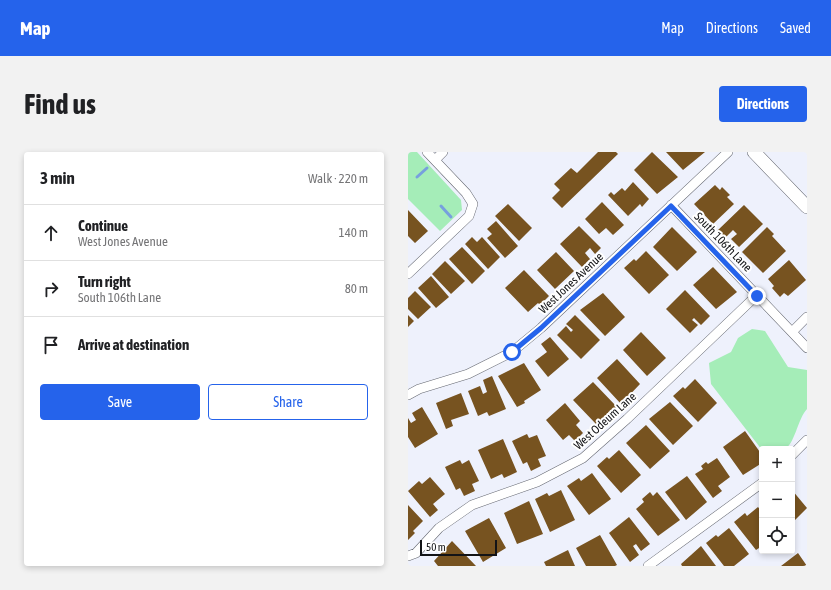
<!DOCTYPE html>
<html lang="en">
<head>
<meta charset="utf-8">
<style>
  :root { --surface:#fff; --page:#f2f2f2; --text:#202124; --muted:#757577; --line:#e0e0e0; --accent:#2563eb }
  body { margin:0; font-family:"Asap Condensed",sans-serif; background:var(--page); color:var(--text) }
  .controls { position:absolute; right:12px; bottom:12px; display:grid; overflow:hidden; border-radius:4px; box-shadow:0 2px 6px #0003 }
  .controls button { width:36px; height:36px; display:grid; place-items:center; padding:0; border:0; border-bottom:1px solid var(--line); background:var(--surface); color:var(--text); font:20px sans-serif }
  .scale { position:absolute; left:12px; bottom:10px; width:77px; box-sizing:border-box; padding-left:4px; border:2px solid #121316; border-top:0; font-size:11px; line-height:14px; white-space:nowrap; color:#121316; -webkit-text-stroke:3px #fff; paint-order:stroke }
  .stop { position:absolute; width:12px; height:12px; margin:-9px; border:3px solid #2563eb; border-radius:50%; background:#fff }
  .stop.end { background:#2563eb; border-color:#fff; box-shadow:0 1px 4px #0008 }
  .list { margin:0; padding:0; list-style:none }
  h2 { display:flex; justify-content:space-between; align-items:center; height:52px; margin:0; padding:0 16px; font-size:17px }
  h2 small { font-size:13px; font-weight:400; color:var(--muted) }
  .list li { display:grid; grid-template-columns:26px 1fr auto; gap:12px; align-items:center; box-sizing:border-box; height:56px; padding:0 16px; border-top:1px solid var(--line) }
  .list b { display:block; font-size:15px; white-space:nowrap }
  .list p { margin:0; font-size:13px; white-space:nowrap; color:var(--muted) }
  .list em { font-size:13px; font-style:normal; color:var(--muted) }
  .actions { display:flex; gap:8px; padding:12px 16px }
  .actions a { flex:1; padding:9px 0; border:1px solid var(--accent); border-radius:4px; text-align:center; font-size:14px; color:var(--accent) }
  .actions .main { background:var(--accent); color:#fff }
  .icon { flex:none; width:22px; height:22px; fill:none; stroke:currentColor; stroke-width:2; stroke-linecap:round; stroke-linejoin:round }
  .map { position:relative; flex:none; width:399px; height:414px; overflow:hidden; border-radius:4px }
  header { display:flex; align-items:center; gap:24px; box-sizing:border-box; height:56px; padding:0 20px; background:var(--accent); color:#fff }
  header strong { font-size:19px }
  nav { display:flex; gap:22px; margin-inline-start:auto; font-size:14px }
  .intro { display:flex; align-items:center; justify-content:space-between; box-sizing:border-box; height:96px; padding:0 24px }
  h1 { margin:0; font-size:28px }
  .button { padding:10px 18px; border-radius:4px; background:var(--accent); color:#fff; font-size:14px; font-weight:700 }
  main { display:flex; gap:24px; padding:0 24px }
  aside { flex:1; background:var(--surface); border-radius:4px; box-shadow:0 2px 6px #0003 }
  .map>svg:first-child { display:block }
  .green { fill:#a5edb8 }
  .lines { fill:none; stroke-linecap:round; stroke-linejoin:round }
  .stream { stroke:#77a0de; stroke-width:3 }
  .building { fill:#775320 }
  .street-casing { stroke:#646770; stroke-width:10 }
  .secondary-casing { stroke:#646770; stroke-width:14 }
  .street { stroke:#fff; stroke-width:9 }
  .secondary { stroke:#fff; stroke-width:13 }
  .route { stroke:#2563eb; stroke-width:5 }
  .labels { text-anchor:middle; stroke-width:4; stroke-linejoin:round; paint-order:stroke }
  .street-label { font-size:12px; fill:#121316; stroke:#fff }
</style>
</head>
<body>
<header>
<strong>Map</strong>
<nav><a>Map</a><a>Directions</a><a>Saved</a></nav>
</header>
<div class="intro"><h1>Find us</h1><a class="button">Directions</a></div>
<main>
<aside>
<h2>3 min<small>Walk · 220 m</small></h2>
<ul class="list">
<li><svg class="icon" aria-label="ahead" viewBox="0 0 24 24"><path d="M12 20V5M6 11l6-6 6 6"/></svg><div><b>Continue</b><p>West Jones Avenue</p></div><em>140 m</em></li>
<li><svg class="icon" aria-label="right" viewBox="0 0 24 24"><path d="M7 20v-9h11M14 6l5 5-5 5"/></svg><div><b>Turn right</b><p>South 106th Lane</p></div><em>80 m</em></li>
<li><svg class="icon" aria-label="arrive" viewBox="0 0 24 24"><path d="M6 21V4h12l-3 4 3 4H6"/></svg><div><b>Arrive at destination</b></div></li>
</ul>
<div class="actions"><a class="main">Save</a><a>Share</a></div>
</aside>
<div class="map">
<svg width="399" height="414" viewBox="0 0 399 414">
  <rect width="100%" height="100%" fill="#eef1fc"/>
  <path class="green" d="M 0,0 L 9,0 L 53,48 L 54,58 L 32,79 L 0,47 Z
    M 344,177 L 357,179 L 380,215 L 399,218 L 399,257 C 390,266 386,295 376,297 C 369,298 360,296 354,298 L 303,232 L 301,211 L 323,200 L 330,186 Z"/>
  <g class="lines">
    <path class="stream" d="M 9,25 L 19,16
      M 33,54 L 43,65"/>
  </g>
  <path class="building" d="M 190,0 L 208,0 L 210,2 L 154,56 L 144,46 L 152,38 L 146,32 L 163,16 L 169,21 Z
    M 244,0 L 270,25 L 249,42 L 226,18 Z
    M 258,0 L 297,0 L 275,18 Z
    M 225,30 L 241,47 L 234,55 L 232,52 L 220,64 L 200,43 L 203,40 L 206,43 L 214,36 L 217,39 Z
    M 307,33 L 312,38 L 314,35 L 322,43 L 319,45 L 326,52 L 305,72 L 286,52 Z
    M 194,50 L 216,73 L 205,83 L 198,76 L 191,82 L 177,67 Z
    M 100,52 L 124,76 L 111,89 L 87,64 Z
    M 336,53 L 355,72 L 331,95 L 323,87 L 329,82 L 325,78 L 316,87 L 309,79 Z
    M 0,58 L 20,79 L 7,91 L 0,84 Z
    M 88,69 L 110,94 L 97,106 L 79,86 L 84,82 L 79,77 Z
    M 171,74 L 193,96 L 187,102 L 182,96 L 177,101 L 182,107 L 174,115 L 152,92 Z
    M 264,75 L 289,100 L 269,119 L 245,95 Z
    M 359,75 L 366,82 L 364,84 L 378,99 L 355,121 L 334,100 Z
    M 64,85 L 69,90 L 74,85 L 92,105 L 80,117 L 57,92 Z
    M 54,95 L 77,119 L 64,132 L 41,107 Z
    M 238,99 L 261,123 L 241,142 L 216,116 L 226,107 L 228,109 Z
    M 148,100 L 166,119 L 147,137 L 129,118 Z
    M 381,108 L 398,128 L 380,144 L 376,141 L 372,145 L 364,136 L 366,134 L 360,127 Z
    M 37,109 L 57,129 L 43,142 L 24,122 Z
    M 305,115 L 329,140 L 308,157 L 285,133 Z
    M 116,118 L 141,144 L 132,153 L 130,151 L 120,160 L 97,136 Z
    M 23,124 L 41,145 L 28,156 L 10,136 Z
    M 277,138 L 302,164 L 293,173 L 286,166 L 284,168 L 290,173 L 282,181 L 258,157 Z
    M 7,139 L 23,155 L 10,167 L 0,157 L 0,146 Z
    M 195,141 L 217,165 L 197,184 L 172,158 Z
    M 0,163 L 6,169 L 0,175 Z
    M 167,163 L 192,188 L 173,207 L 149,183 L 158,174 L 163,180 L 165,178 L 158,172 Z
    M 233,180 L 258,206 L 239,224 L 215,198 Z
    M 142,185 L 161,207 L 140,225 L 127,209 L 139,200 L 133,192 Z
    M 209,207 L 232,232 L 213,252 L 189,226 Z
    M 116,211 L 133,238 L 116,249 L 117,251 L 109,255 L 90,224 Z
    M 84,224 L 98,257 L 81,264 L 79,260 L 70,264 L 60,239 L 72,234 L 75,242 L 79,240 L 75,228 Z
    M 287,227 L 309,251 L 290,270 L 265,244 L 275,235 L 277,237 Z
    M 185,230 L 209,255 L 188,272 L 165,248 Z
    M 53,241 L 61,262 L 43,268 L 45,274 L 38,277 L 28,251 Z
    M 262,250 L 285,274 L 265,293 L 241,267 Z
    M 157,251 L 172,269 L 168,273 L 175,281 L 167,289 L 161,283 L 155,288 L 138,268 Z
    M 14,255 L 30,282 L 7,296 L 0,285 L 0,266 L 3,271 L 8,268 L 4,261 Z
    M 238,273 L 262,299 L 242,317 L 218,291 Z
    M 337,279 L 354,303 L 354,311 L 335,323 L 315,295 Z
    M 119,282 L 121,286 L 129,283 L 138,304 L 130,307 L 133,314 L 123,319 L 119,310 L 115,312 L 104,289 Z
    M 95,287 L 109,320 L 96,326 L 94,322 L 83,327 L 70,298 Z
    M 211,298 L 233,323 L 213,341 L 189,314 L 199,305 L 201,307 Z
    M 309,306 L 322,325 L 310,334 L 314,339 L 305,346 L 287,322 L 295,317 L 293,314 L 298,310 L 300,312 Z
    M 52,308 L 54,312 L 61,308 L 71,329 L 64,332 L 67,339 L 56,344 L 52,336 L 48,338 L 37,315 Z
    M 184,321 L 203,347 L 181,363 L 159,334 L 171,326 L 173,329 Z
    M 279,324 L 299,350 L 278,368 L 257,340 Z
    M 22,325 L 37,342 L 25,352 L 30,358 L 22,365 L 0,339 L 11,329 L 14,332 Z
    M 153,338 L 167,368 L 142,380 L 127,347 L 139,341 L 141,344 Z
    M 384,338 L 399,356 L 384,371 Z
    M 242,340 L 245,344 L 249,340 L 272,368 L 250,384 L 228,357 L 236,350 L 234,347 Z
    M 121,349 L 135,382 L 109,392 L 96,361 Z
    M 0,353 L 15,369 L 5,379 L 7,381 L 0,388 Z
    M 350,355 L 354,360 L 354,394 L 348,398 L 326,370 L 337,361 L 339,364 Z
    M 221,365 L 242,392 L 233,399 L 228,392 L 225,394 L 231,403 L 222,410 L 201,381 Z
    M 81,366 L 98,396 L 75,410 L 57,379 Z
    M 321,376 L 341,402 L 326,414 L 316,414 L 298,391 L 308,383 L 310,385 Z
    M 192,383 L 209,413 L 207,414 L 178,414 L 168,396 Z
    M 44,389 L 68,414 L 30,414 L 26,409 Z
    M 293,394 L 308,414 L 274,414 L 273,412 Z
    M 160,398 L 167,414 L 138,414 L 136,410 Z
    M 390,401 L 399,414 L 373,414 Z"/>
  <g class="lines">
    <defs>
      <path id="street" d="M 27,8 L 35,0
        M 263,53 L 399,196
        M 0,122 L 61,64 L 65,52 L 58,41 L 19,0
        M 384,180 L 399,165
        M 0,243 L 11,237 L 60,222 L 104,200 L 133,176 L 320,0
        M 384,303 L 399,288
        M 0,404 L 8,401 L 31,376 L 64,353 L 129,330 L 175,306 L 219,267 L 349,143
        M 240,414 L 354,331"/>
      <path id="secondary" d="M 346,0 L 399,55"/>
    </defs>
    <use href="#street" class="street-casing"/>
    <use href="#secondary" class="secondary-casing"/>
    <use href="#street" class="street"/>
    <use href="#secondary" class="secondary"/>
  </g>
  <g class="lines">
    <path class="route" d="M 104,200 L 133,176 L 263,54 L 349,144"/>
  </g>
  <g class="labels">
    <g class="street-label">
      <text transform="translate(315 90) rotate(46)" y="4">South 106th Lane</text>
      <text transform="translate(163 131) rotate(-43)" y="4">West Jones Avenue</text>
      <text transform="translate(197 269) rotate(-42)" y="4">West Odeum Lane</text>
    </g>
  </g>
</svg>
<div class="controls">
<button>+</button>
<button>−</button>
<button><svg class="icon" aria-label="locate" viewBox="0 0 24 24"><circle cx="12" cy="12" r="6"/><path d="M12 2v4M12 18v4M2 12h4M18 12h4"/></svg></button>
</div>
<div class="scale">50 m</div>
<div class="stop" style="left:104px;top:200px"></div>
<div class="stop end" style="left:349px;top:144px"></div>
</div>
</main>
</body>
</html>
